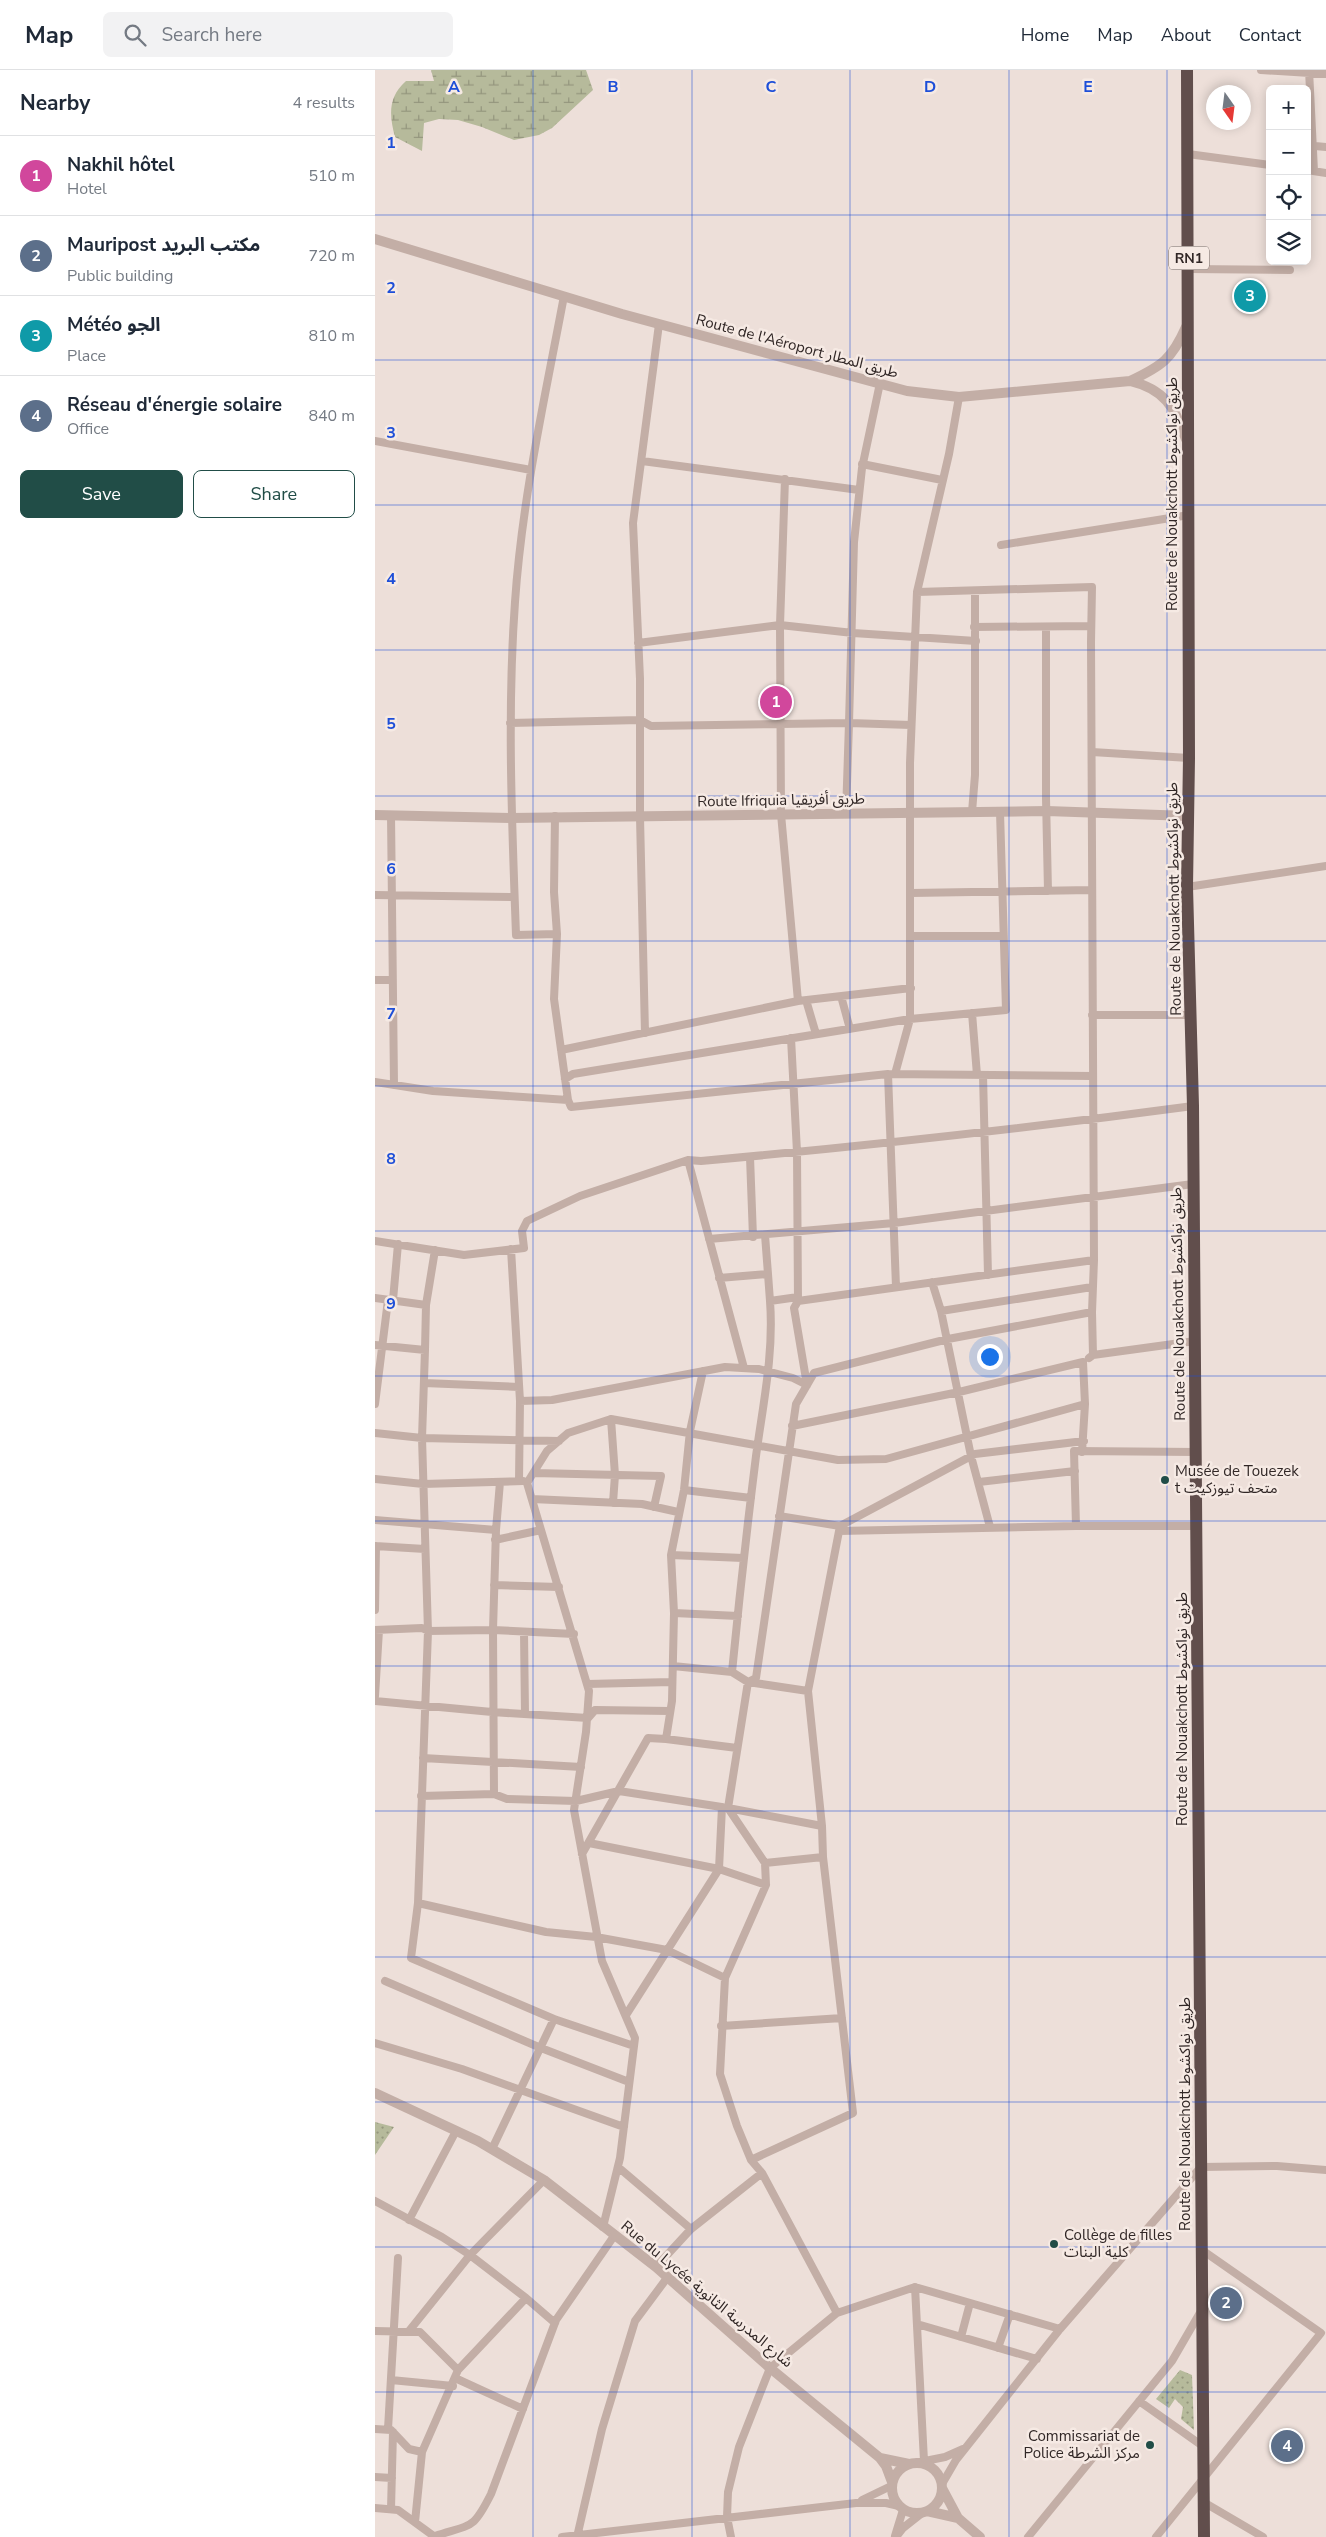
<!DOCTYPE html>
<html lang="en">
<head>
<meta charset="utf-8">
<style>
  :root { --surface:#fff; --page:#f2f2f3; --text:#1f2937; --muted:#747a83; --line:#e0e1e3; --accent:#214d47 }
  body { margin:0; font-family:"Nunito Sans","Noto Sans Arabic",sans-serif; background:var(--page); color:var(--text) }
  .controls { position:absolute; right:15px; top:15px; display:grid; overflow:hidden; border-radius:8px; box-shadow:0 2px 12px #0003 }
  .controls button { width:45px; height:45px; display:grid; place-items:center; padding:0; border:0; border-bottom:1px solid var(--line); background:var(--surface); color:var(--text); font:25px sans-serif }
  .compass { position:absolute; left:831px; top:15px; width:45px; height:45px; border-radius:50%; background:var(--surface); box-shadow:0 2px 12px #0003; rotate:166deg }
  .you { position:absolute; left:614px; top:1286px; width:18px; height:18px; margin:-12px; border:4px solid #fff; border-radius:50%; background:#1a73e8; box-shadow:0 0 0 8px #1a73e833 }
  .badge { display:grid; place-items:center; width:32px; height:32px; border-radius:50%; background:var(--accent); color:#fff; font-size:16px; font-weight:700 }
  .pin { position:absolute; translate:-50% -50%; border:2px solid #fff; box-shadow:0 1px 5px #0006 }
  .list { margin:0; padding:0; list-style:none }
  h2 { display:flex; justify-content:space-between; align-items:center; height:65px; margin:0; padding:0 20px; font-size:21px }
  h2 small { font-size:16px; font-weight:400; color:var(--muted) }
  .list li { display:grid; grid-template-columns:32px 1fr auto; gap:15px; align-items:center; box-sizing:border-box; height:80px; padding:0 20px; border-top:1px solid var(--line) }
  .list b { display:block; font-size:19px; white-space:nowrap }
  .list p { margin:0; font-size:16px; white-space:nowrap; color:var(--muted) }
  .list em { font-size:16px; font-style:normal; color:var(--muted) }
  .actions { display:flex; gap:10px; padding:15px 20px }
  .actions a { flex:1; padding:11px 0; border:1px solid var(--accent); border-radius:8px; text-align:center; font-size:18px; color:var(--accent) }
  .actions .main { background:var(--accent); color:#fff }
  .icon { flex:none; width:28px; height:28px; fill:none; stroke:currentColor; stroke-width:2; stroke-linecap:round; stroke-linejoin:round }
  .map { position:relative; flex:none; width:951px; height:2467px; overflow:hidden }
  header { display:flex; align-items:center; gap:30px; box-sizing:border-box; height:70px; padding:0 25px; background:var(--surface); border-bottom:1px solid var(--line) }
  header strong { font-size:24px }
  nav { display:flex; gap:28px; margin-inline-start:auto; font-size:18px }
  .search { width:350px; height:45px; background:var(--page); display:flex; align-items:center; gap:12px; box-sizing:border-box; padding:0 18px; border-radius:8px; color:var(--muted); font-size:19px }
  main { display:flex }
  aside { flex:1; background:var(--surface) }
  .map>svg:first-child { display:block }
  .grass { fill:url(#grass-dots) }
  .wetland { fill:url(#wetland-marsh) }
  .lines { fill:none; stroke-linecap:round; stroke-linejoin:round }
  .minor { stroke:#c3aea6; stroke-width:8 }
  .tertiary { stroke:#c3aea6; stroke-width:10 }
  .trunk { stroke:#614e4c; stroke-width:12 }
  .grid { fill:none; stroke:#1d4ed8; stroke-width:1; stroke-opacity:0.55 }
  .poi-dot { fill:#214d47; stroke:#f6eae4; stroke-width:2 }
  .labels { text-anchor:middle; stroke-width:5; stroke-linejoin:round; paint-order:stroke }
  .shield { fill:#f6eae4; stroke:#6c625f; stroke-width:1 }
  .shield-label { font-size:14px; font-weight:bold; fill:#312726 }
  .street-label { font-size:15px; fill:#312726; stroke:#f6eae4 }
  .poi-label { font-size:15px; fill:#312726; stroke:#f6eae4; text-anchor:start }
  .grid-label { font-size:16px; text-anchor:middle; font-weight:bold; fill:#1d4ed8; stroke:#f6eae4; stroke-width:5; stroke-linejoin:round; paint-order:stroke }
</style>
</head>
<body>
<header>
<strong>Map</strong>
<div class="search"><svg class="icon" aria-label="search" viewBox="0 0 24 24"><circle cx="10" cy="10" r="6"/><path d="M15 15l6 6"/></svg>Search here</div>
<nav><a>Home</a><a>Map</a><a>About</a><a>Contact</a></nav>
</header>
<main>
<aside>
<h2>Nearby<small>4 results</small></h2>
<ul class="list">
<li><span class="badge" style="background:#d1479c">1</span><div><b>Nakhil hôtel</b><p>Hotel</p></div><em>510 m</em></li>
<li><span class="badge" style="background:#5c6f8a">2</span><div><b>Mauripost مكتب البريد</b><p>Public building</p></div><em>720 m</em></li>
<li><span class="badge" style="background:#0f9aa8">3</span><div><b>Météo الجو</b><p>Place</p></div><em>810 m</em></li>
<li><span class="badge" style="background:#5c6f8a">4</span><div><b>Réseau d'énergie solaire</b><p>Office</p></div><em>840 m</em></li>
</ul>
<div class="actions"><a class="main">Save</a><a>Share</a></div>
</aside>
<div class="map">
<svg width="951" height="2467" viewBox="0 0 951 2467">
  <defs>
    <pattern id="grass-dots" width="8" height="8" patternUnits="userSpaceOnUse" patternTransform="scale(1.25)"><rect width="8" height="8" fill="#b6ba9b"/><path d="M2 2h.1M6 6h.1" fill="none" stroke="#95977e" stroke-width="1.8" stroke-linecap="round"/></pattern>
    <pattern id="wetland-marsh" width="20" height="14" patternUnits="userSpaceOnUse" patternTransform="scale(1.25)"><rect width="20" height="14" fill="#b6ba9b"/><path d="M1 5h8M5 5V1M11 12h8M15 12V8" fill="none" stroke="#95977e"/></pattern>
  </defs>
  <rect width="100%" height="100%" fill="#eddfd9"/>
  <path class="grass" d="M 0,2052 L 19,2057 L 0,2085 Z
    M 805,2300 L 817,2305 L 819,2360 L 806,2349 L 808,2337 L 800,2329 L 794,2338 L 781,2329 Z"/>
  <path class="wetland" d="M 56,0 L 211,0 L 218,20 L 177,58 L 164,65 L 139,70 L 107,57 L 83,50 L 64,49 L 49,53 L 47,81 L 20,67 C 14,45 13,27 31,11 L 59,11 Z"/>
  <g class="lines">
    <path class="minor" d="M 886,0 L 951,4
      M 934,0 L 939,101
      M 940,76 L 951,77
      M 813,84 L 895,95
      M 932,100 L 951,103
      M 814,199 L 915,200
      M 0,371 L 156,400
      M 267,391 L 484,420
      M 487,394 L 567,410
      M 626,475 L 814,445
      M 599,557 L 716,556
      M 671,557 L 671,728 L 673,821
      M 263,573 L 405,555 L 478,563 L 601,571
      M 135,653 L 265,650 L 276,656 L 474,653 L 479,472 L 487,398 L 505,313
      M 717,682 L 814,688
      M 597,742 L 600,705 L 600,521
      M 471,744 L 474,653 L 536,655
      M 16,745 L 19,1015
      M 180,746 L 179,822 L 182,864 L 179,929 L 193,1030
      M 812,817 L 951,796
      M 536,823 L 717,820
      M 0,825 L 139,827
      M 182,864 L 141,865 C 137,754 132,643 140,532 C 147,429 170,327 189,226
      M 536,866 L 628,866
      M 0,910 L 17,910
      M 466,926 L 475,959
      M 431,930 L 441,964
      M 423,931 L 536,918
      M 597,943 L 602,1005
      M 717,945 L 816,945
      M 270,963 L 265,747 L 265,609 L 258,453 L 284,254
      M 416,968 L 422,1082 L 423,1231 L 719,1190
      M 186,980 L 423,931 L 406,744 L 405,555 L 410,409
      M 513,1004 L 521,1217
      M 520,1004 L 535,949 L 535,693 L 542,522 L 574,384 L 584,327
      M 608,1005 L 613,1205
      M 190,1009 L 198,1004 L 535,949 L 631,940 L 625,742
      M 0,1012 L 58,1021 L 193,1030 L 196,1037 L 513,1004 L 717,1006
      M 375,1087 L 378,1167
      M 313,1090 L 369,1298
      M 390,1165 L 393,1204
      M 334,1169 L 519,1153 L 818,1114
      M 0,1171 L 89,1185 L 149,1178 L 147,1161 L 152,1151 L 205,1126 L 313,1090 L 326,1091 C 491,1076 654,1058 818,1036
      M 136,1179 L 145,1331 L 144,1411
      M 344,1208 L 393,1204 L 395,1231
      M 557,1212 L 566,1241
      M 0,1228 L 51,1235
      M 18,1230 L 23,1174
      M 423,1231 L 419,1238 L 432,1315
      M 0,1275 L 50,1280 L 51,1235 L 60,1180
      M 50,1280 L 47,1368 L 53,1561 L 43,1833 L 171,1862 L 221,1867 L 292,1880 L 350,1908
      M 718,1285 L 820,1271
      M 714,1288 L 718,1285 L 717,1242
      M 49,1313 L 144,1317
      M 145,1331 L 177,1330 L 350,1297 L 384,1299 L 418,1308 L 432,1315
      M 0,1334 L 13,1230
      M 236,1349 L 240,1405 L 238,1433
      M 417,1356 L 584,1322 L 708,1292 L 710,1334
      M 0,1363 L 47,1368 L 184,1371
      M 159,1403 L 286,1406 L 279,1437
      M 0,1409 L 48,1414 L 148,1411
      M 604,1412 L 700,1401
      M 309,1420 L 376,1428
      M 157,1429 L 267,1434 L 303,1442
      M 404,1446 L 465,1456
      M 0,1450 L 121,1460 L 118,1560 L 119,1724 L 132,1729 L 201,1731 L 244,1721 L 353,1738 L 447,1756 L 448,1787
      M 701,1456 L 699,1381 L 821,1382
      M 615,1457 L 596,1386 L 566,1241 L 717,1217
      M 121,1460 L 125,1412
      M 464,1461 L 701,1456 L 822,1456
      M 120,1470 L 166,1460
      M 0,1476 L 50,1479
      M 296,1485 L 368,1488
      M 119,1515 L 184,1517
      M 0,1540 L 1,1476
      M 299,1543 L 363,1546
      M 0,1560 L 47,1558 L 53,1561 L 118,1560 L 199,1564
      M 149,1562 L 150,1644
      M 298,1596 L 357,1602 L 373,1612 L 433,1621 L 465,1456 L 600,1384 L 709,1371
      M 357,1602 C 364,1530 372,1458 381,1386 C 388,1334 399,1284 395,1231 L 423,1227
      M 212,1614 L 297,1612
      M 433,1621 L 447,1756
      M 0,1626 L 4,1560
      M 0,1631 L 117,1642 L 213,1648 L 220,1640 L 295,1641
      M 291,1669 L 362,1678
      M 48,1688 L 206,1697
      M 46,1726 L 119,1724
      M 347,1737 L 344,1799 L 391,1815
      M 214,1773 L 344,1799 L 251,1945
      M 207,1784 L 273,1668 L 291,1669 L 297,1631 L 299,1543 L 296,1485 L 309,1420 L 315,1361 L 328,1301
      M 43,1833 L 36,1888 L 179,1949
      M 10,1911 L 166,1978 L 254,2012
      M 346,1956 L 467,1948
      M 0,1973 L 87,1999 L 249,2057
      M 117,2079 L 179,1949 L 259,1976
      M 376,2090 L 478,2043 L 448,1787 L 390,1793
      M 243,2097 L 316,2159
      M 0,2131 L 67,2167 L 95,2185 L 151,2228
      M 34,2150 L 81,2061
      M 228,2157 L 245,2088 L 260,1968 L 227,1891 L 199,1740 L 211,1662 L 214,1621 L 152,1413 L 172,1381 L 193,1363 L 236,1349 L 463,1390 L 511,1389 L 710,1334 L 707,1382
      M 281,2197 L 316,2159 L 387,2103
      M 540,2217 L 549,2391
      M 462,2243 L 387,2103 L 376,2090 L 362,2056 L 345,2004 L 350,1908 L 391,1815 L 390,1793 L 353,1738 L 373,1612 L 381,1608 L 421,1334 L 439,1303 L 573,1269 L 717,1242 L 719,1190 L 716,572 L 717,517 L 542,522
      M 542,2254 L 662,2289
      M 0,2261 L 45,2262 L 83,2300
      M 34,2261 L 95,2185 L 169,2110
      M 586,2267 L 595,2233
      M 623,2278 L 635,2244
      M 80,2308 L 148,2339
      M 16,2310 L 78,2316
      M 764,2331 L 829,2377
      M 0,2359 L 16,2360 L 34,2379 L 47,2382 L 83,2300 L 151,2228 L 180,2253
      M 13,2359 L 23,2188
      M 540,2393 L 570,2387 L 588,2379
      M 0,2407 L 17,2408
      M 567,2414 L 581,2390 L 685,2259 L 826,2097 L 902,2096 L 951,2100
      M 487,2430 L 516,2416
      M 830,2433 L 888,2467
      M 0,2438 L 23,2440 L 60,2467
      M 16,2439 L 18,2362
      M 40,2452 L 47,2382
      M 60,2466 C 97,2454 98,2460 116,2424 L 181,2250 L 239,2166
      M 520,2466 L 528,2440
      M 187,2467 L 481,2433 L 511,2433 L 524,2436
      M 202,2467 L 227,2359 L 260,2251 L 292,2208
      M 356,2467 L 352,2447 L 353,2422 L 364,2377 L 395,2298 L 462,2243 L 540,2217 L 685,2259
      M 521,2467 L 528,2458 L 547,2443
      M 653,2467 L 797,2291 L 826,2241
      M 781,2467 L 946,2263 L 827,2180"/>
    <path class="tertiary" d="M 0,169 L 247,244 L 532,321 L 584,327 L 755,311 C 789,319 800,337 811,369
      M 755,311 C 787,296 797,289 811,257
      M 0,745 L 136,748 L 672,741 L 813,746
      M 0,2023 L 103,2071 L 169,2110 L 281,2197 L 395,2298 L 505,2388 L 511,2396 L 517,2412
      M 505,2388 L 534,2394
      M517 2418a25 25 0 1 1 50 0a25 25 0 1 1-50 0Z
      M 567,2418 L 583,2448 L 605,2467
      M 552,2441 L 583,2448"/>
    <path class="trunk" d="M 812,0 L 814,688 L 812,817 L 818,1036 L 829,2467"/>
  </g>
  <path class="grid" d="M 158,0 L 158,2467M 317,0 L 317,2467M 475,0 L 475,2467M 634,0 L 634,2467M 792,0 L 792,2467M 0,145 L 895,145M 932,145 L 951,145M 0,290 L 951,290M 0,435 L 951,435M 0,580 L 951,580M 0,726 L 951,726M 0,871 L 951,871M 0,1016 L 951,1016M 0,1161 L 951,1161M 0,1306 L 951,1306M 0,1451 L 951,1451M 0,1596 L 951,1596M 0,1741 L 951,1741M 0,1887 L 951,1887M 0,2032 L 951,2032M 0,2177 L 951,2177M 0,2322 L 951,2322"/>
  <g class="poi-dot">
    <circle cx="790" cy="1410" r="5"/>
    <circle cx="679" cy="2174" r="5"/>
    <circle cx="775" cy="2375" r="5"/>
  </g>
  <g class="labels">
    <rect class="shield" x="794" y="176.5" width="40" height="23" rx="4"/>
    <g class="shield-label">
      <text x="814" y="193">RN1</text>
    </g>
    <g class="street-label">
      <text transform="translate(422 276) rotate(15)" y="5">Route de l'Aéroport طريق المطار</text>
      <text transform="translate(797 424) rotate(-90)" y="5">Route de Nouakchott طريق نواكشوط</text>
      <text transform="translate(406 730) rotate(-1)" y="5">Route Ifriquia طريق أفريقيا</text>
      <text transform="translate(799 829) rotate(-91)" y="5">Route de Nouakchott طريق نواكشوط</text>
      <text transform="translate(803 1234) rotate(-91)" y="5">Route de Nouakchott طريق نواكشوط</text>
      <text transform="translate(807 1639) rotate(-90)" y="5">Route de Nouakchott طريق نواكشوط</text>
      <text transform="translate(810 2044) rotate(-90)" y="5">Route de Nouakchott طريق نواكشوط</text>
      <text transform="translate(332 2224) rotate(40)" y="5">Rue du Lycée شارع المدرسة الثانوية</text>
    </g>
    <g class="poi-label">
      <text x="800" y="1406">Musée de Touezek<tspan x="800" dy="17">t متحف تيوزكيت</tspan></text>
      <text x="689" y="2170">Collège de filles<tspan x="689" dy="17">كلية البنات</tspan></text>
      <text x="765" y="2371" text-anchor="end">Commissariat de<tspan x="765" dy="17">Police مركز الشرطة</tspan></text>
    </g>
  </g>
  <g class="grid-label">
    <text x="79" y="22">A</text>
    <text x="238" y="22">B</text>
    <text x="396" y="22">C</text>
    <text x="555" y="22">D</text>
    <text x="713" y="22">E</text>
    <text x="16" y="78">1</text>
    <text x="16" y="223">2</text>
    <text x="16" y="368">3</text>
    <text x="16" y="514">4</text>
    <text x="16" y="659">5</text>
    <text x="16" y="804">6</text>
    <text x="16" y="949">7</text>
    <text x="16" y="1094">8</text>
    <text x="16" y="1239">9</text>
  </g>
</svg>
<div class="controls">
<button>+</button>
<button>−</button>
<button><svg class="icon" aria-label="locate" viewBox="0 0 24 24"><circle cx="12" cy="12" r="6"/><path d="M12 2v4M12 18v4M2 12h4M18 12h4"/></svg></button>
<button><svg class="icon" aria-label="layers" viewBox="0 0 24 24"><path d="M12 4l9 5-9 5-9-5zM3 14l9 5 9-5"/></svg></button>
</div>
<svg class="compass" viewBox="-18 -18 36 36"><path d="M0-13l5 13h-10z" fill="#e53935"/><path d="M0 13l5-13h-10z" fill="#747a83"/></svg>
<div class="you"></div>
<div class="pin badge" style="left:401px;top:632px;background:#d1479c">1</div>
<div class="pin badge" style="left:851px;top:2233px;background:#5c6f8a">2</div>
<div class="pin badge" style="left:875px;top:226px;background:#0f9aa8">3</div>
<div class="pin badge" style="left:912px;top:2376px;background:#5c6f8a">4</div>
</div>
</main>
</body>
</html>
